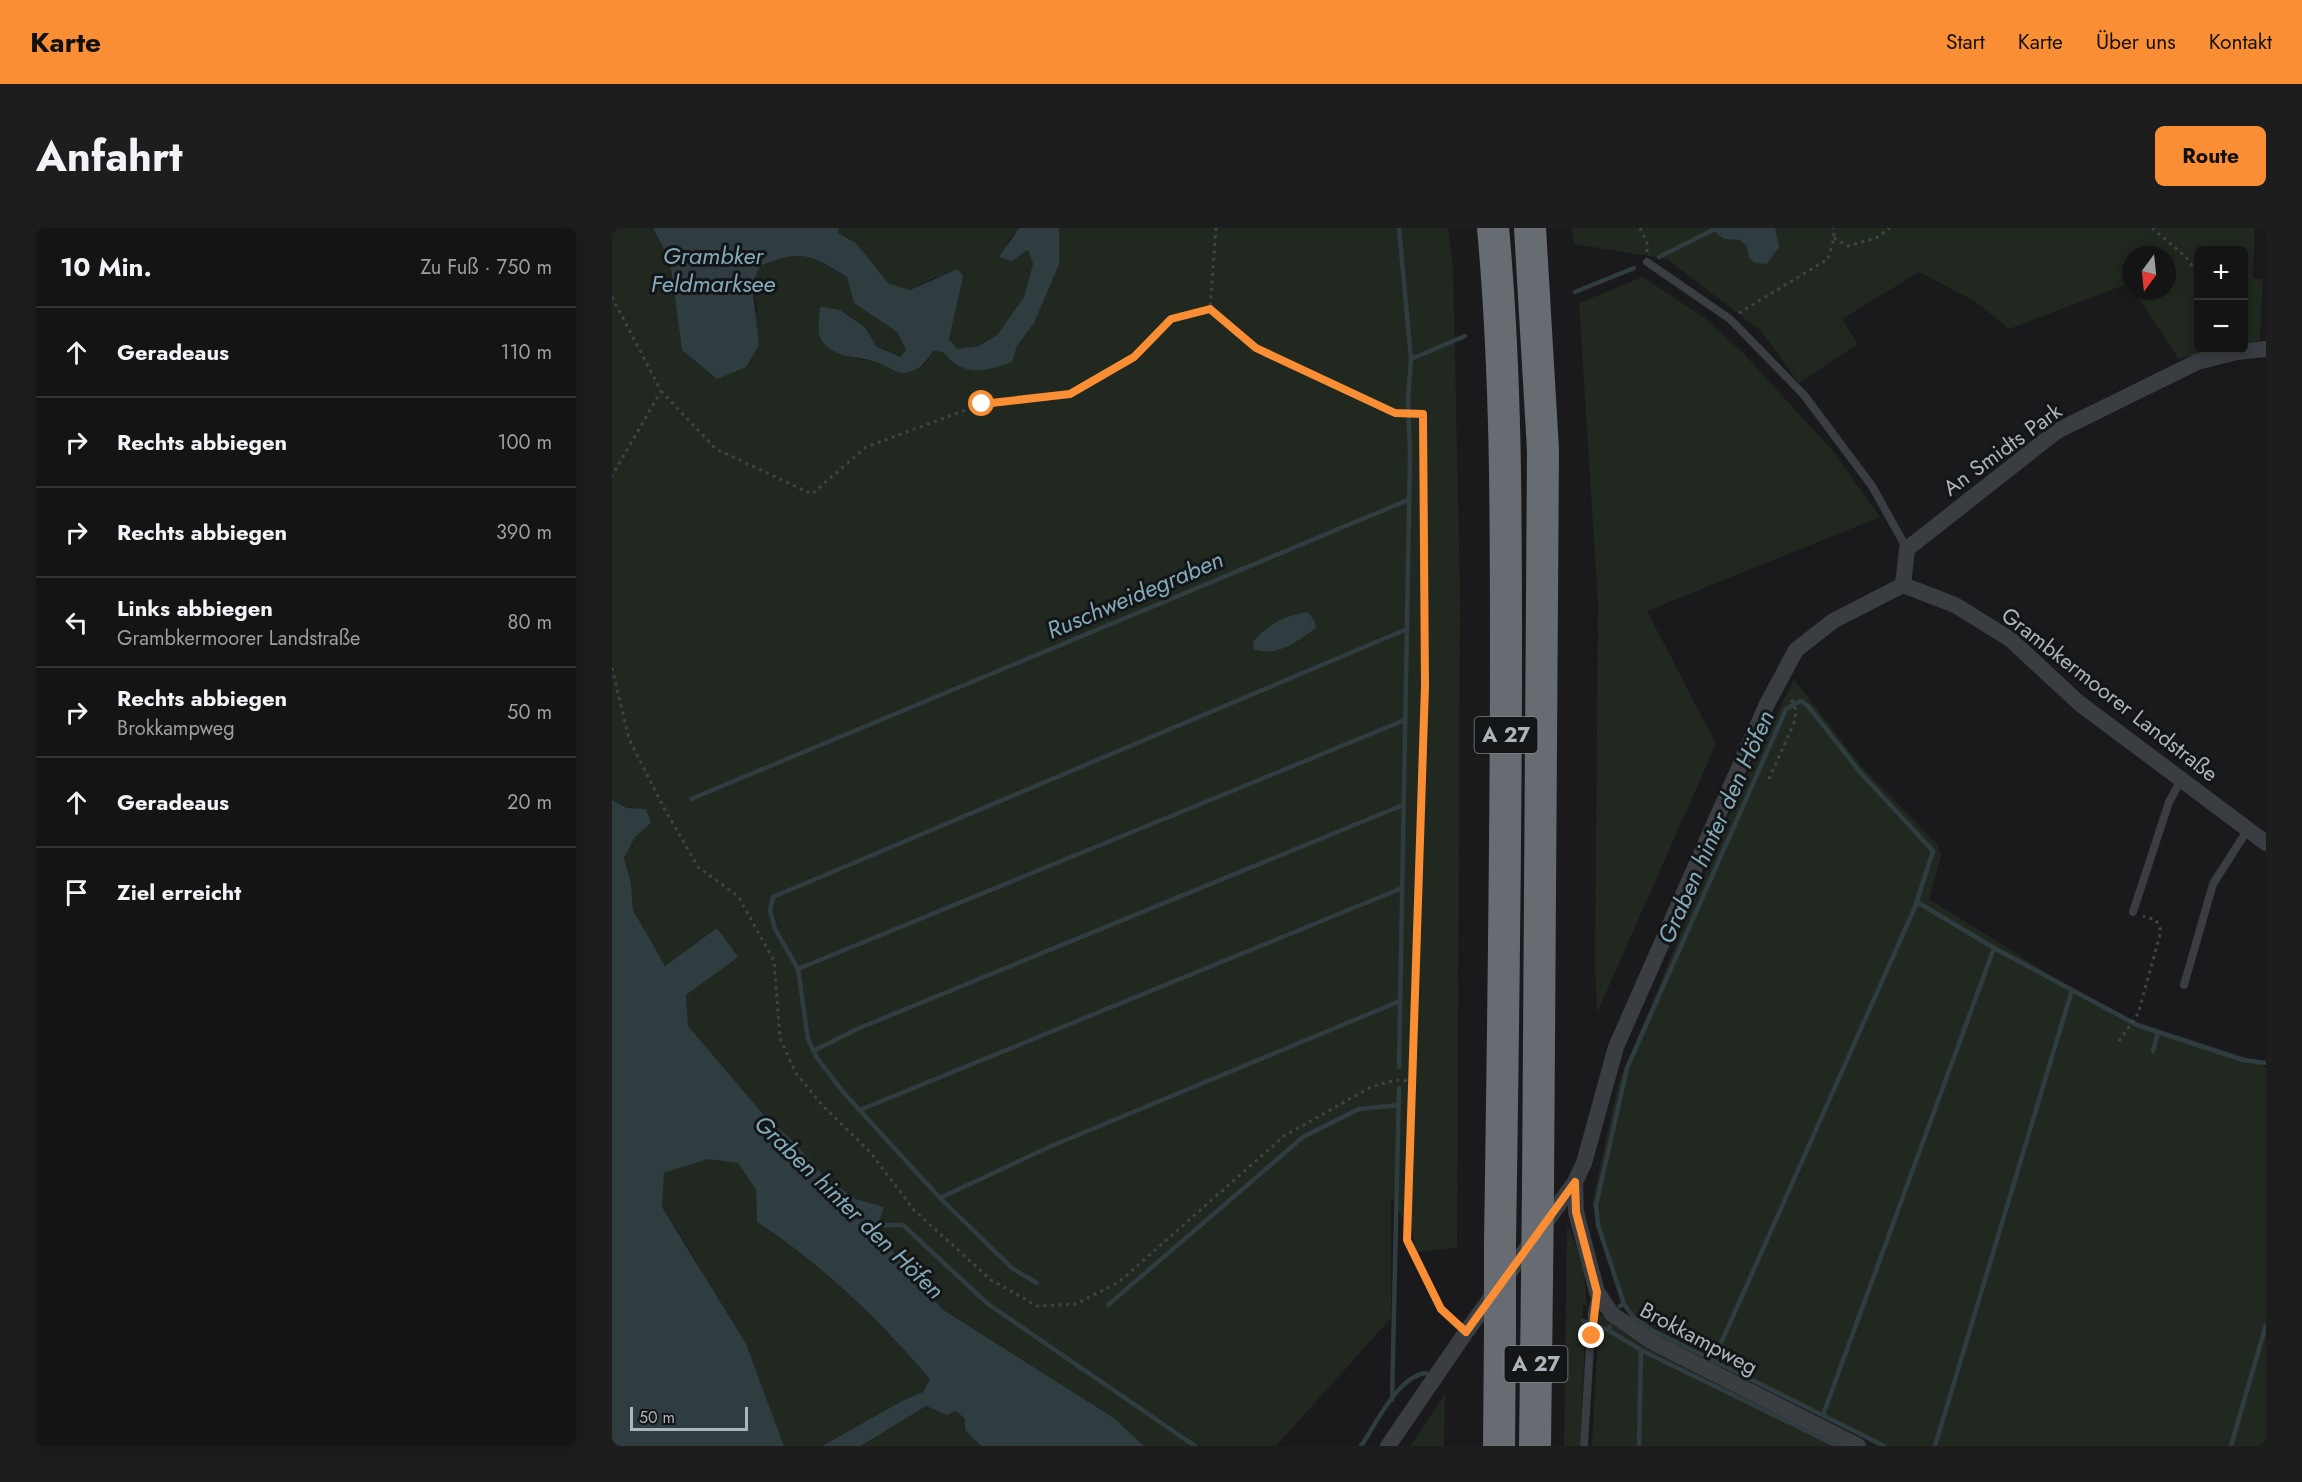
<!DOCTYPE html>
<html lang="de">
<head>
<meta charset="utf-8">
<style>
  :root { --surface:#141415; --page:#1d1d1e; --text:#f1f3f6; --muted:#9d9ea0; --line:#333334; --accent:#fa8e34 }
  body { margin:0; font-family:Jost,sans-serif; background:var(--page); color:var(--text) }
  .controls { position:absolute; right:18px; top:18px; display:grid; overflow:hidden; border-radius:9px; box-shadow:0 3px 15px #0003 }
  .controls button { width:54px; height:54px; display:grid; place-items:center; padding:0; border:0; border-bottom:2px solid var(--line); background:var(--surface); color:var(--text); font:30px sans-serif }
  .compass { position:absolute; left:1510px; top:18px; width:54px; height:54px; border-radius:50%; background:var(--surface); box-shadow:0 3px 15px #0003; rotate:195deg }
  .scale { position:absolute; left:18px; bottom:15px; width:118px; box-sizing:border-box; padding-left:6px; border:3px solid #acb4bc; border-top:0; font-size:16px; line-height:21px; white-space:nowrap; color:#acb4bc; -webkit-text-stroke:4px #141517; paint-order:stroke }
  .stop { position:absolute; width:18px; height:18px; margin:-14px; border:4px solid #fa8e34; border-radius:50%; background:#fff }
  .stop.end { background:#fa8e34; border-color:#fff; box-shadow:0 2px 6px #0008 }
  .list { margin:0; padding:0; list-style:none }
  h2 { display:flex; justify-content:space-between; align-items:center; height:78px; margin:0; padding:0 24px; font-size:26px }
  h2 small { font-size:20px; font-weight:400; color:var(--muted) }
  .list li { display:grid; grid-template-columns:39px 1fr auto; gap:18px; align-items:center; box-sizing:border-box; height:90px; padding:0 24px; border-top:2px solid var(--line) }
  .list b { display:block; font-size:22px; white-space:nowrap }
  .list p { margin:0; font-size:20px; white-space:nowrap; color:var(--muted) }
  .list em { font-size:20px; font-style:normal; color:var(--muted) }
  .icon { flex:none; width:33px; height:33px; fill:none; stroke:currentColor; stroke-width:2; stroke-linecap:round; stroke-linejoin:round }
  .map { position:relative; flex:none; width:1654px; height:1218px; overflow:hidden; border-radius:9px }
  header { display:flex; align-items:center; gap:36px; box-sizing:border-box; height:84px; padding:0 30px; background:var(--accent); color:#111 }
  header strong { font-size:28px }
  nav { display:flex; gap:33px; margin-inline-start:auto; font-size:21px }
  .intro { display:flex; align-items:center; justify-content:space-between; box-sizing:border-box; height:144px; padding:0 36px }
  h1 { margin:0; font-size:42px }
  .button { padding:15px 27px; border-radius:9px; background:var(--accent); color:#111; font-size:21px; font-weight:700 }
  main { display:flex; gap:36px; padding:0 36px }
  aside { flex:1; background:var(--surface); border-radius:9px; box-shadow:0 3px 15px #0003 }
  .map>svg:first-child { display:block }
  .green { fill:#20281f }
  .water { fill:#2f3d41 }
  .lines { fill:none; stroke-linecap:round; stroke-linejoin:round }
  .stream { stroke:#2f3d41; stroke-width:4.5 }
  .path { stroke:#404448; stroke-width:3; stroke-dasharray:3 4.5; stroke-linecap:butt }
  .service { stroke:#3a3d41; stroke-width:8 }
  .minor { stroke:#3a3d41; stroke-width:16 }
  .motorway { stroke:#666c72; stroke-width:32 }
  .motorway-bridge { stroke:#666c72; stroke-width:32 }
  .route { stroke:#fa8e34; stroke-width:8 }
  .labels { text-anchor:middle; stroke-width:6; stroke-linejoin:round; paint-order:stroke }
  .shield { fill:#141517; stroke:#7e848a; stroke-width:1.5 }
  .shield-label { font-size:21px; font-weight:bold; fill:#acb4bc }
  .street-label { font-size:22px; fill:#acb4bc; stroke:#141517 }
  .water-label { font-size:24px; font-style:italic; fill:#82aab8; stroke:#141517 }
</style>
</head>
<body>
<header>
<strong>Karte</strong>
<nav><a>Start</a><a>Karte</a><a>Über uns</a><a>Kontakt</a></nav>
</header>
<div class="intro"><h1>Anfahrt</h1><a class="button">Route</a></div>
<main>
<aside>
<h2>10 Min.<small>Zu Fuß · 750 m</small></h2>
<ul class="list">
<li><svg class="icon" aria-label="ahead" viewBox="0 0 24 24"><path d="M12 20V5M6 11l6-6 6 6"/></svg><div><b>Geradeaus</b></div><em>110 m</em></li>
<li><svg class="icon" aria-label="right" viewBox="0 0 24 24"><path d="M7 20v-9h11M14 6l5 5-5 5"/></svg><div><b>Rechts abbiegen</b></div><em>100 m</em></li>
<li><svg class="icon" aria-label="right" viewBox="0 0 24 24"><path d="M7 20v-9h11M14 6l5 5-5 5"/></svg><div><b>Rechts abbiegen</b></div><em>390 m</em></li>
<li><svg class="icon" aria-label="left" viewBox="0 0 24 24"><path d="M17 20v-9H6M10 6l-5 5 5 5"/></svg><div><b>Links abbiegen</b><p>Grambkermoorer Landstraße</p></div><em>80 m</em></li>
<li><svg class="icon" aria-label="right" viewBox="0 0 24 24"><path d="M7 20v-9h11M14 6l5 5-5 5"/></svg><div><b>Rechts abbiegen</b><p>Brokkampweg</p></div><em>50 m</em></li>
<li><svg class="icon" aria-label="ahead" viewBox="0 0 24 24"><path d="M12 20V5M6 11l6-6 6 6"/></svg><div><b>Geradeaus</b></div><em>20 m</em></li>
<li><svg class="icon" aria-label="arrive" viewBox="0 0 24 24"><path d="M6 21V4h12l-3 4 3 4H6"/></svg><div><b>Ziel erreicht</b></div></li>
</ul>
</aside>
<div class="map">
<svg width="1654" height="1218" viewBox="0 0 1654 1218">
  <rect width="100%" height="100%" fill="#1a1a1c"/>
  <path class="green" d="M 0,0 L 41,0 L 58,33 L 70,122 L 105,151 L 145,82 L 140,56 L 148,38 C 190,21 198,26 235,49 L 242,75 L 285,104 L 294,122 L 288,130 L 265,119 L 253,98 L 228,82 L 242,130 L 267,134 L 282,143 L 297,145 L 313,136 L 321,123 L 400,134 L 405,118 L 422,95 L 447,37 L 447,0 L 836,0 L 841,38 L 848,364 L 845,1020 L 803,1024 L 802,1010 L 779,970 L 779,1090 L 664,1218 L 532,1218 L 502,1190 L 330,1081 L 264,1003 L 272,979 L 244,971 L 214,950 L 180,912 L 151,886 L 76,798 L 74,767 L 105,700 L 53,739 L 21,682 L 19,655 L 12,630 L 34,581 L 15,580 L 0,572 Z
    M 227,0 L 407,0 L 395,14 L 416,22 L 421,36 L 412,69 L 385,107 L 367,118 L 344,121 L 337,111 L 351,49 L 324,49 L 298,62 L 276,55 L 244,15 L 226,5 Z
    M 960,0 L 1643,0 L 1641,50 L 1651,51 L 1648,113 L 1632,115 L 1632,22 L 1586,22 L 1586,122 L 1599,122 L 1567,131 L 1522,63 L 1555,63 L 1555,27 L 1519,27 L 1519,58 L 1517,55 L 1397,101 L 1364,74 L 1307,44 L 1230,91 L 1246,116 L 1187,155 L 1149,103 L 1055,31 L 962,16 Z
    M 1031,49 L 1093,90 L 1133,127 L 1221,223 L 1268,289 L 1035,383 L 1104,516 L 985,785 L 983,738 L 986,375 L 967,75 Z
    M 1182,451 L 1249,538 L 1325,616 L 1329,628 L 1317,671 L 1443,750 L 1525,794 L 1632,829 L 1654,839 L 1654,1218 L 1266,1218 L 1017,1086 L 980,975 L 1006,857 L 1127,564 Z
    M 96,931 L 126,934 L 144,962 L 145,994 C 211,1037 266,1092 318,1151 L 311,1164 L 290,1173 L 210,1218 L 172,1218 L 85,1034 L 50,979 L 52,945 Z
    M 955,998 C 968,1022 973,1049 975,1077 L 971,1077 L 970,1106 L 973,1110 L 968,1218 L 952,1218 Z
    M 987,1086 L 1019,1109 L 1238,1218 L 980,1218 Z
    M 833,1166 L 832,1218 L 798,1218 Z
    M 314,1178 L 335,1187 L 344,1183 L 353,1191 L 353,1202 L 369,1218 L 249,1218 Z"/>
  <path class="water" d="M 41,0 L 227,0 L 226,5 L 244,15 L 276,55 L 298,62 L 346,41 L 351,49 L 337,111 L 345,121 L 367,118 L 385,107 L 412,69 L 421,36 L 416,22 L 399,33 L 387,29 L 407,0 L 447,0 L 447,37 L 422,95 L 405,118 L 400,134 C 373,144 351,149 331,124 L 321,123 C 315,132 309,141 298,144 C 286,148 277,139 267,135 C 248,127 221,132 209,111 C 204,103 208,88 208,79 L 228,82 L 253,99 L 265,119 L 288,129 L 294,122 L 285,104 L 242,75 L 235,49 C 198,26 190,21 148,38 L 140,56 L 147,117 L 134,139 L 105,151 L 70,122 L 58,33 Z
    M 1098,0 L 1163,0 L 1167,19 L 1155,36 L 1143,35 L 1137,30 L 1135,18 L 1128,12 L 1112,11 Z
    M 695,384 L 702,392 L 704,400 C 685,413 665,430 642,421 L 641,414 C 655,396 673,388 695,384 Z
    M 0,572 L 15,580 L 34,581 L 39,595 L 23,609 L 12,630 L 19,655 L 21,682 L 53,738 L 105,700 L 126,729 L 74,767 L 76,798 L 151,886 L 180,912 L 214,950 L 244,971 L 272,979 L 264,1003 L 330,1081 L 502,1190 L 532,1218 L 369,1218 L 353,1202 L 353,1191 L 344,1183 L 335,1187 L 314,1178 L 249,1218 L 210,1218 L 290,1173 L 311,1164 L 318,1151 C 267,1092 211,1037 145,994 L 144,962 L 126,935 L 96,931 L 52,945 L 50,979 L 134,1116 L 172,1218 L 0,1218 Z"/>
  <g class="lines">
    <path class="stream" d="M 787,0 L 799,131
      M 1047,29 L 1105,0
      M 963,64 L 1022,40
      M 79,571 L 796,272
      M 1305,674 L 1382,720 L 1525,797 L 1631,832 L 1654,835
      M 186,741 L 793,492
      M 201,823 L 245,801 L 791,577
      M 1541,823 L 1546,804
      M 787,839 L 798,228 L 796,170 L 799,131 L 853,108
      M 248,882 L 790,660
      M 328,970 L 437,919 L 788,773
      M 262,997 L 291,997 L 376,1076 L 583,1218
      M 425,1055 L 401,1041 L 328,970 L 232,865 L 205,830 L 196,811 L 186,741 L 163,701 L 158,682 L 161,669 L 795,401
      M 1012,1076 L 1021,1089 L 1042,1103 L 1272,1218
      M 496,1077 L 691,909 L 747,881 L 786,877
      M 1008,1078 L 1012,1076 L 986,997 L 984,977 L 1015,840 L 1174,481 L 1189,473 L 1196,478 L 1248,544 L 1321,623 L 1303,679 L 1101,1133
      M 971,1093 L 996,1102 L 998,1099
      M 996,1102 L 1029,1122 L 1225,1218
      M 780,1172 L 787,860
      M 1211,1187 L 1382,720
      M 749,1218 C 764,1196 786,1148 814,1145
      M 1027,1218 L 1029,1122
      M 1323,1218 L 1460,762
      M 1619,1218 L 1654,1097"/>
    <path class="path" d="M 604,0 L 598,81 L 644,120 L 783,185 L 811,186 L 813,458 L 795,1012 L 829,1081 L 844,1094
      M 1028,0 L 1035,15 L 1035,24
      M 1540,0 L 1574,29 L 1586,46
      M 1222,10 L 1236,18 L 1264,10 L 1278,0
      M 0,69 L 49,163 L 0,248
      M 1127,85 L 1216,31 L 1222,10 L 1221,0
      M 49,163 L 104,221 L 200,266 L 254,219 L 370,176 L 458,166 L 522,129 L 559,91 L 598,81
      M 0,440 L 17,511 L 52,580 L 86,639 L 126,668 L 162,733 L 168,810 L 183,844 L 210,877 L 258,924 L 302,982 L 379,1052 L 425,1078 L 464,1076 L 507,1054 L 672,908 L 759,859 L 783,852 L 802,853
      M 1157,551 L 1182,495 L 1184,483 L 1178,467
      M 1507,813 L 1526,786 L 1549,703 L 1544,692 L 1531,688"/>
    <path class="service" d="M 1035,34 L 1118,91 L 1192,167 L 1260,258 L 1295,321
      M 1521,684 L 1557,574 L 1569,552
      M 1572,757 L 1601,656 L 1636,601
      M 972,1218 L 980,1084 L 984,1066"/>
    <path class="minor" d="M 1291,357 L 1295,321 L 1445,203 L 1585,134 L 1625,124 L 1654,121
      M 963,954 L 964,984 L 985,1064 L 1000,1086 L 1039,1113 L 1246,1218
      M 776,1218 L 854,1104 L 963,954 L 972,935 L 1004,819 L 1155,476 L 1184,422 L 1221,393 L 1291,357 L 1343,377 L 1398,411 L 1467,475 L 1654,615"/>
    <path class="motorway" d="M 881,0 C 894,141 894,282 894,423 C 894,620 891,817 888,1015
      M 918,0 L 931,222 L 926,960
      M 887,1218 L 888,1103
      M 923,1218 L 925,1053"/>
    <path class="motorway-bridge" d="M 925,1053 L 926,960
      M 888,1103 L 888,1015"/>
  </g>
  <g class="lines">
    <path class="route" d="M 370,176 L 458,166 L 522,129 L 559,91 L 598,81 L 644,120 L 783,185 L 811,186 L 813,458 L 795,1012 L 829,1081 L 854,1104 L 963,954 L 964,984 L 985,1064 L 980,1108"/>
  </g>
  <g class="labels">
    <g class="shield">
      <rect x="862.5" y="489" width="63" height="36" rx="4.5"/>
      <rect x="892.5" y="1118" width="63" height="36" rx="4.5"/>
    </g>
    <g class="shield-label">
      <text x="894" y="514">A 27</text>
      <text x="924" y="1143">A 27</text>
    </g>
    <g class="street-label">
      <text transform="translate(1390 221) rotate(-36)" y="8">An Smidts Park</text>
      <text transform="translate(1498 466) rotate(38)" y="8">Grambkermoorer Landstraße</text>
      <text transform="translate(1087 1110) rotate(28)" y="8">Brokkampweg</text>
    </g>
    <g class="water-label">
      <text x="101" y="36">Grambker<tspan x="101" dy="28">Feldmarksee</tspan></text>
      <text transform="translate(523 367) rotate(-23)" y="8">Ruschweidegraben</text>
      <text transform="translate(1104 599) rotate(-66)" y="8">Graben hinter den Höfen</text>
      <text transform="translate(237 979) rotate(44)" y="8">Graben hinter den Höfen</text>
    </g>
  </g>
</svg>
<div class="controls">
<button>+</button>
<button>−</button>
</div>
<svg class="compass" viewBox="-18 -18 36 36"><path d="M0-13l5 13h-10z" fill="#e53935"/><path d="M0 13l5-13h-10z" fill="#9d9ea0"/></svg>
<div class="scale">50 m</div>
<div class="stop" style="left:370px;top:176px"></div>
<div class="stop end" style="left:980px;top:1108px"></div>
</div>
</main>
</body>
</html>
